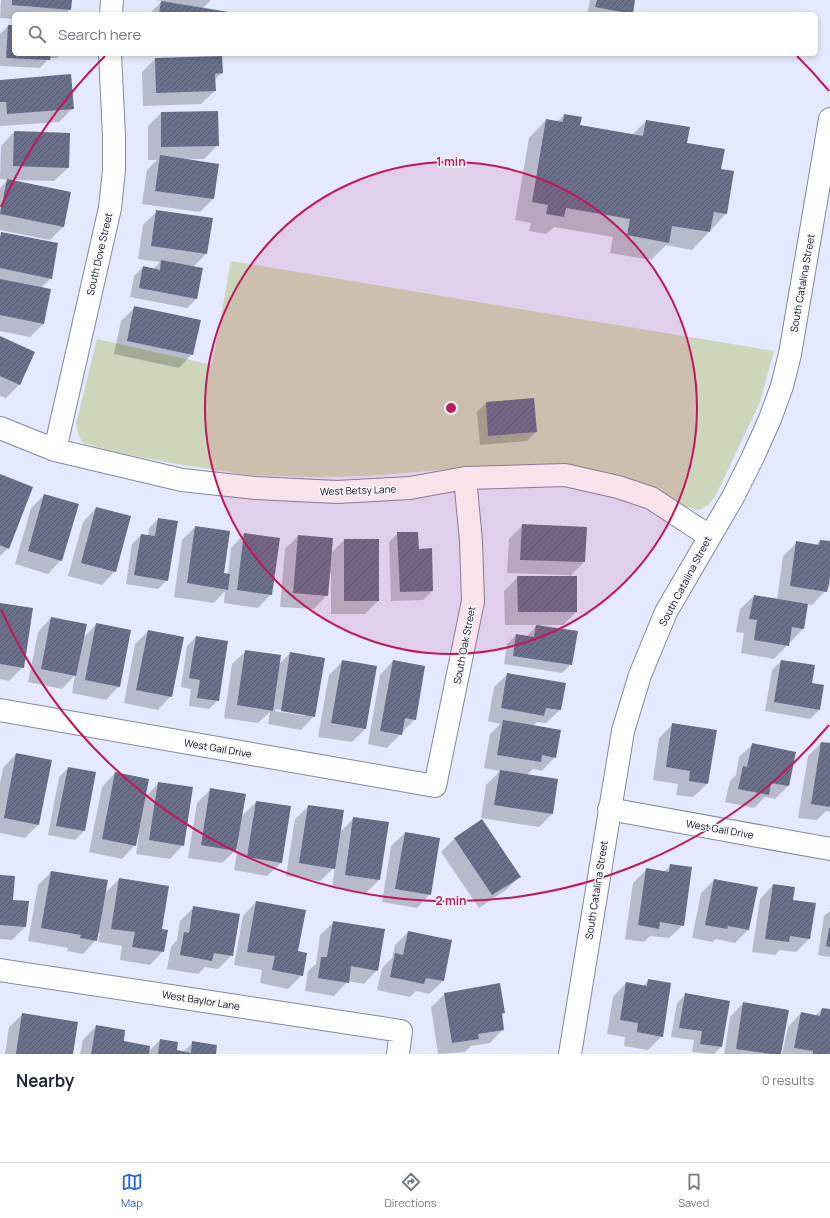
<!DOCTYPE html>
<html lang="en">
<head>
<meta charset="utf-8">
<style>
  :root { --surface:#fff; --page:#f6f6f7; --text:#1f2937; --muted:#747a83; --line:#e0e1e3; --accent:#2563eb }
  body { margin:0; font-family:Manrope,sans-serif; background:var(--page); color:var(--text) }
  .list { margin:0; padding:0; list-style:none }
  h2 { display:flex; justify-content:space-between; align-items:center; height:52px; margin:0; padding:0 16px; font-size:17px }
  h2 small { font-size:13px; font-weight:400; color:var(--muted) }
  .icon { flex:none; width:22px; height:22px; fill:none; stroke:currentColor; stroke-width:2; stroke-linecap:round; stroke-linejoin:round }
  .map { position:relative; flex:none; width:830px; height:1054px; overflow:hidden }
  .search { position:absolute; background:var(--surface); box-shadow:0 2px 6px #0003; left:12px; right:12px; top:12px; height:44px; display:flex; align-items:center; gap:10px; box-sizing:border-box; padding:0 14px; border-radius:6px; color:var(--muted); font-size:15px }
  .sheet { height:108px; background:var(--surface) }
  nav { display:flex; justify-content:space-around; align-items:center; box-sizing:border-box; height:56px; border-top:1px solid var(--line); background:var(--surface); font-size:11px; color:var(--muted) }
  nav a { display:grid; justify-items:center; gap:2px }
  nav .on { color:var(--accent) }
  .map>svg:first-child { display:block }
  .green { fill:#cdd6ba }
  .shadow { fill:#0003; fill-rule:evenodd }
  .building { fill:url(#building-hatch) }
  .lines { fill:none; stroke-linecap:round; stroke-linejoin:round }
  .minor-casing { stroke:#8288a0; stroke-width:24 }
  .minor { stroke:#fff; stroke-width:22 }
  .ring { fill:none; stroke:#c2185b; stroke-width:2 }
  .labels { text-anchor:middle; stroke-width:3; stroke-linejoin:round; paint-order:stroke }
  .street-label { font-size:10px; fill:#13151e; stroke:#f6f7fc }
  .centre { fill:#c2185b; stroke:#f6f7fc; stroke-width:2 }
  .ring-label { font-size:12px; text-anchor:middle; font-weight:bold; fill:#c2185b; stroke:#f6f7fc; stroke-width:3; stroke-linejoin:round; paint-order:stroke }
</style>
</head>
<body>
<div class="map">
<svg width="830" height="1054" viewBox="0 0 830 1054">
  <defs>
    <pattern id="building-hatch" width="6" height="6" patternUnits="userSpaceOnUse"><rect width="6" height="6" fill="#6b718b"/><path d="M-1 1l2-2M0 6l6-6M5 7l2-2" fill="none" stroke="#575c71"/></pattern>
  </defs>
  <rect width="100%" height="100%" fill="#e4e9fe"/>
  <path class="green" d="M 231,261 L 774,351 L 760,402 L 715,497 L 708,505 L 699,510 L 687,507 L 642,485 L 467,468 L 367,476 L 311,477 L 250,475 L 176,464 L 120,453 L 83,443 L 78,434 L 76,424 L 97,339 L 212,365 Z"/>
  <path class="shadow" d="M 1,0 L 71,0 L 70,9 L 66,14 L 14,14 L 14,19 L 0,18 Z
    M 155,0 L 211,0 L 202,9 L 227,14 L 149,14 L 162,1 Z
    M 590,0 L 634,0 L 631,14 L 587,14 Z
    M 8,26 L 14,26 L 14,54 L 61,54 L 57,58 L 49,58 L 40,68 L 0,66 L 0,34 Z
    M 155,59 L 222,73 L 214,80 L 215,91 L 201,104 L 143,106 L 142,72 Z
    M 0,81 L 73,108 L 59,122 L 0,126 Z
    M 161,113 L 218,145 L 204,159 L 189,159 L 189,160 L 218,164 L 213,199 L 200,212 L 142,204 L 147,170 L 157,160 L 148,160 L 148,126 Z
    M 564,115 L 579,126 L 632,135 L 646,121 L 686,144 L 720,170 L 726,214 L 692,250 L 666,245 L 651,260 L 610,253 L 613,237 L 554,227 L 546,234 L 529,231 L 531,223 L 515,220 L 529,138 L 546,120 L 557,122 Z
    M 14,132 L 68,168 L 54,181 L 11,180 L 70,193 L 63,227 L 50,240 L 0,230 L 0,188 L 8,180 L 0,179 L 1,146 Z
    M 157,211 L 206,254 L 193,267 L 202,269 L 196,299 L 187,308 L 130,297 L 134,276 L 143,267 L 153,269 L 160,262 L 138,259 L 143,225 Z
    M 2,233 L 51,278 L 41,288 L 50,290 L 43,324 L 30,337 L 0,331 L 0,235 Z
    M 135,307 L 192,354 L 179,368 L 114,354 L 121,321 Z
    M 0,337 L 34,352 L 19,385 L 6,398 L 0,396 Z
    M 486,403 L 536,432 L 527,441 L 480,445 L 477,412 Z
    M 0,475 L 8,548 L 0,556 Z
    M 44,495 L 61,560 L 48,574 L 15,564 L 31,508 Z
    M 96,508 L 115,571 L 102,585 L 68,576 L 83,522 Z
    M 158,519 L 167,580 L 158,589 L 126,584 L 132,544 L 141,535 L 148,536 L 149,528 Z
    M 522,526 L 586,528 L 584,562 L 569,577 L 569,575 L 507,573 L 509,539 Z
    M 195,527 L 223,573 L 228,574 L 231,548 L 244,534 L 271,594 L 258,608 L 224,603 L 225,591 L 214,603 L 174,597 L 182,540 Z
    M 398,533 L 418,550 L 431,549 L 432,591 L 423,600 L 391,601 L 389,542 Z
    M 298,536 L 331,553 L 344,540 L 378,601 L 365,614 L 331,614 L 331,574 L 329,573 L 327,595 L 314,609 L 280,607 L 285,549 Z
    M 820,541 L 830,542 L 830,586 L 812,605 L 807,604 L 803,629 L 774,659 L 741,653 L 744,633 L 736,632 L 740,609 L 754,596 L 777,600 L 783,556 L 797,542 L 816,545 Z
    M 518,577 L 576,612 L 563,625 L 541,625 L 571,664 L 562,673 L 504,664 L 507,644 L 516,635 L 527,637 L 528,635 L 537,625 L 505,625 L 504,591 Z
    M 0,604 L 23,667 L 9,681 L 0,679 Z
    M 51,618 L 83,638 L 96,625 L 119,686 L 106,700 L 72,693 L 75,675 L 62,689 L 28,682 L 38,632 Z
    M 148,631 L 171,696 L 158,710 L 124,703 L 135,644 Z
    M 196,637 L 218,700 L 209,709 L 189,706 L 191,689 L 181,687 L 187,646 Z
    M 246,651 L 278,665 L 290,653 L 314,716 L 301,730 L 268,724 L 270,712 L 258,723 L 224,718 L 232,664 ZM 276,709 L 305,714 L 305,716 L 275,711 Z
    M 343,661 L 376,667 L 365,729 L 352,742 L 318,737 L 329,675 Z
    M 393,661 L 415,719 L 387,748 L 368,744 L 380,675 Z
    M 781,661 L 814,666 L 811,684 L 819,710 L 810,719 L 765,711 L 772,670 Z
    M 508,674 L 564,684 L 560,710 L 546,723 L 537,722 L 533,726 L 555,757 L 542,771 L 533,769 L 527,775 L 557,780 L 552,814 L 539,827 L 481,818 L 486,785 L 500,771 L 484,768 L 490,734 L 500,724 L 488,721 L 494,687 Z
    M 673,724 L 715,731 L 707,784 L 693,797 L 676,795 L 678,784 L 653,780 L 659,738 Z
    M 821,743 L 830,744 L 830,812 L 826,811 L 817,820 L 798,818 L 808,756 Z
    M 753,744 L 788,786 L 775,799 L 765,797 L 754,808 L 725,802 L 730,781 L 736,775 L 739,757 Z
    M 16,754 L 38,825 L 25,838 L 0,833 L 0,783 L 3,768 Z
    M 68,768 L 95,773 L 84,831 L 75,840 L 48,835 L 59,777 Z
    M 115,773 L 145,797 L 159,783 L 183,845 L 170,859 L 136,854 L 139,835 L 137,835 L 135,845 L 122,859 L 89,852 L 102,787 Z
    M 211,789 L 241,817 L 256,802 L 281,863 L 267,876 L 234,870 L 238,848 L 222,863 L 188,858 L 197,803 Z
    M 309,806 L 340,832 L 354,818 L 379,880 L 366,893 L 332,888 L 335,867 L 320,881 L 286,876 L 295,819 Z
    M 405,833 L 430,894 L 417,908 L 382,902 L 391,846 Z
    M 455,838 L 519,877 L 506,890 L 479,908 L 441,852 Z
    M 671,865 L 683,925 L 669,938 L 650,936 L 644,942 L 625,939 L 633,883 L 647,869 L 664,872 Z
    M 51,872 L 104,894 L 119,879 L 161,930 L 163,951 L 150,965 L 120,960 L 122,946 L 98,942 L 100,933 L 98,933 L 96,940 L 83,954 L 67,951 L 68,948 L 28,941 L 38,885 Z
    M 0,876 L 25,927 L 12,940 L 0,939 Z
    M 714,880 L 748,930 L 735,943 L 716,939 L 713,942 L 692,938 L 701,893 Z
    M 773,885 L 809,939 L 796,952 L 780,950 L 775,955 L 752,952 L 760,899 Z
    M 256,902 L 297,952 L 302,975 L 288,989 L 260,983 L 262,970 L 234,965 L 243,916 Z
    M 194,907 L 232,955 L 218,969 L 205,967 L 198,974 L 167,969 L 171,947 L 177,940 L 180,921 Z
    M 830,911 L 830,957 L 818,955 L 824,916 Z
    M 334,922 L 377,970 L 364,984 L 348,981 L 334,996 L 305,991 L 308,971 L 316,964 L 320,935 Z
    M 408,932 L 451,941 L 443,981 L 429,994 L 416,991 L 410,997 L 377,990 L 382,968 L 392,958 L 395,945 Z
    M 649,980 L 662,1036 L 648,1050 L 624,1046 L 625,1037 L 607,1034 L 613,997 L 626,983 L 643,986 Z
    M 445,994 L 504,1013 L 502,1015 L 503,1029 L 490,1043 L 471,1046 L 465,1052 L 438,1054 L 431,1007 Z
    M 686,994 L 729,1001 L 721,1047 L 714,1054 L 692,1052 L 694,1040 L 671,1037 L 677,1003 Z
    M 743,1003 L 780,1054 L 724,1054 L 730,1017 Z
    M 822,1009 L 830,1010 L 830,1054 L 782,1054 L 788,1027 L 801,1013 L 815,1016 Z
    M 23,1014 L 72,1054 L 5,1054 L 9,1027 Z
    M 96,1026 L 122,1042 L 148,1052 L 160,1040 L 176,1051 L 183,1052 L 193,1042 L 215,1054 L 80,1054 L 83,1040 Z"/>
  <path class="building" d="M 12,0 L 72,0 L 71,10 L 12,5 Z
    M 597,0 L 635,0 L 633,14 L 595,7 Z
    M 161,1 L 229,12 L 228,14 L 159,14 Z
    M 8,25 L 14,25 L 14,54 L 51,54 L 50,60 L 6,58 Z
    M 222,56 L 223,73 L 215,74 L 216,91 L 156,93 L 155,58 Z
    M 71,74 L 74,109 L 7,114 L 6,102 L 0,102 L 0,80 Z
    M 218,111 L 219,146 L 161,147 L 161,112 Z
    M 564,114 L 582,117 L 580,125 L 643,136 L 646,120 L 690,127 L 687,143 L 725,149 L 721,169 L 734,171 L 727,214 L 714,212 L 710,232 L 672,226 L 669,243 L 627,235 L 630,219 L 566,208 L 564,217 L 546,214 L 548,205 L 532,202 L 546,119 L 563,122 Z
    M 14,131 L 70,133 L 69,168 L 13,166 Z
    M 160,155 L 219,164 L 214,199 L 155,191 Z
    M 7,179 L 71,192 L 64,227 L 0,214 Z
    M 156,210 L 213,218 L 207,254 L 151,246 Z
    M 1,232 L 58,243 L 52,279 L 0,268 L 0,239 Z
    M 161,260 L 203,268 L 197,299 L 139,288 L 143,266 L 160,270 Z
    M 0,279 L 51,289 L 44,324 L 0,315 Z
    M 134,306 L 201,320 L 193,355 L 127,341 Z
    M 0,336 L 35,352 L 20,385 L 0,376 Z
    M 534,398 L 537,432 L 488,436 L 486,402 Z
    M 0,474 L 33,487 L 9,549 L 0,545 Z
    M 44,494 L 79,504 L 62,561 L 28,551 Z
    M 96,507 L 131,516 L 116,572 L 81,563 Z
    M 158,518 L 178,521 L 168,581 L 134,575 L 141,534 L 155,536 Z
    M 522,524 L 587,527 L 585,562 L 520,560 Z
    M 195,526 L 230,531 L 224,573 L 230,574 L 228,590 L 187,583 Z
    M 397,532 L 418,532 L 419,549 L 432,548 L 433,591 L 400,592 Z
    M 244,533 L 280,538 L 272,595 L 237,590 Z
    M 298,535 L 333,538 L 328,596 L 293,593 Z
    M 344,539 L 379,539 L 379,601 L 344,601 Z
    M 820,540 L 830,541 L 830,577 L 827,592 L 790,586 L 796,541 L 819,545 Z
    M 517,576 L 577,576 L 577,612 L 518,612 Z
    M 754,595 L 808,604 L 804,629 L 792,627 L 789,646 L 754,640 L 757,620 L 749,619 Z
    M 0,603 L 33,608 L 24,668 L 0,664 Z
    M 51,617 L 87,624 L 76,676 L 41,669 Z
    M 96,623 L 131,630 L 120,687 L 85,680 Z
    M 536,625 L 578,631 L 572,665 L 513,656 L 516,634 L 534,637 Z
    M 148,630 L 184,637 L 172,697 L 136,690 Z
    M 196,636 L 228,641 L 219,701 L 197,698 L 200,680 L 189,678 Z
    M 245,650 L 281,655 L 273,711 L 237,705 Z
    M 290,652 L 325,658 L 315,717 L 281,711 Z
    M 342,660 L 377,666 L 366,729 L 331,723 Z
    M 393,660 L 425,666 L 416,720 L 405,718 L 402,735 L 380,731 Z
    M 781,660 L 815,665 L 812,683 L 824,685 L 820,710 L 774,702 Z
    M 507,673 L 566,683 L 561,710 L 546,708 L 544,716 L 501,708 Z
    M 503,720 L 561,730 L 556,758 L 542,755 L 541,762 L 497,755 Z
    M 672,723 L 717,730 L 708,784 L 689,781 L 690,771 L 666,767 Z
    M 821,742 L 830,743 L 830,807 L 811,804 Z
    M 752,743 L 796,752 L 789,786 L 771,783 L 769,795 L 738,789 L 743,766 L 747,767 Z
    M 16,753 L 52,760 L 39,825 L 4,818 Z
    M 68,767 L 96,772 L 85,831 L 56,826 Z
    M 500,770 L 558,779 L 553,814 L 494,805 Z
    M 115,772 L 149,779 L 136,846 L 102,839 Z
    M 158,782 L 193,787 L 184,846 L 149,840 Z
    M 210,788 L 246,794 L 236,851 L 201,845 Z
    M 256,801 L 291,806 L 282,863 L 247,857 Z
    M 308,805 L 344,810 L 335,869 L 299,863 Z
    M 353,817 L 389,822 L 380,880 L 345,875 Z
    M 482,819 L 521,877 L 492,895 L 454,838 Z
    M 405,832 L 440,838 L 431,895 L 395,889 Z
    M 670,864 L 692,867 L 684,926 L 660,922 L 659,929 L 638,925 L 646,868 L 669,872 Z
    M 51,871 L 108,880 L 97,941 L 80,938 L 81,935 L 41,928 Z
    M 0,875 L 15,876 L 13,900 L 29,901 L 26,927 L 0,925 Z
    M 119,878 L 169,886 L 162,929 L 168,930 L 164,952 L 132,947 L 135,932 L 111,929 Z
    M 714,879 L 758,887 L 749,930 L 728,926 L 727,929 L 705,925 Z
    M 773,884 L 795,887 L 793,900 L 816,903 L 810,939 L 790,936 L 789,942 L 765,939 Z
    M 256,901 L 306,910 L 298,951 L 307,953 L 303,976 L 272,970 L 275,956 L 247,952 Z
    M 193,906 L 240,914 L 233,956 L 214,953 L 212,961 L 180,955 L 184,932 L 189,933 Z
    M 333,921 L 385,929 L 378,971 L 351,966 L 349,983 L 318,978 L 321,957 L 327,957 Z
    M 829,928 L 830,928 L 830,947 L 826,946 Z
    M 408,931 L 452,940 L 444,981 L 426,978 L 424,984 L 390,977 L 395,953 L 403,955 Z
    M 648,979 L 671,983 L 663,1037 L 637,1032 L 638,1023 L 620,1020 L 626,982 L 647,986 Z
    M 500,983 L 505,1013 L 502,1013 L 504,1030 L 478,1034 L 479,1039 L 452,1043 L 444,993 Z
    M 685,993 L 730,1001 L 722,1047 L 700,1044 L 702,1031 L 679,1028 Z
    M 743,1002 L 789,1010 L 781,1054 L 771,1054 L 736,1049 Z
    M 822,1008 L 830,1009 L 830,1054 L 813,1054 L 813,1051 L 794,1048 L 801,1012 L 820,1016 Z
    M 22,1013 L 78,1022 L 73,1054 L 16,1054 Z
    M 96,1025 L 125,1030 L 124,1041 L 150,1046 L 149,1054 L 91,1054 Z
    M 160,1039 L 178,1042 L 177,1050 L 191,1053 L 192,1041 L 217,1045 L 216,1054 L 158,1054 Z"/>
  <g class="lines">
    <defs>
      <path id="minor" d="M 111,14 L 112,0
        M 0,428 L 55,450 L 182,480 L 256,488 L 337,492 L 410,488 L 465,478 L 565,475 L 618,487 L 651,498 L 709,536
        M 55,450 L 110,208 L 114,170 L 114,136 L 110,54
        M 0,710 L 435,786 L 473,601 L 471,541 L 465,478
        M 609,809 L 830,849
        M 0,970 L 401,1031 L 398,1054
        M 570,1054 L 623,731 L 640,675 L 666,612 L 733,497 L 752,459 L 770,419 L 782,386 L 790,354 L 830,119"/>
    </defs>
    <use href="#minor" class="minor-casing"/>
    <use href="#minor" class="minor"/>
  </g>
  <circle cx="451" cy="408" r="246" fill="#c2185b" fill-opacity=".12"/>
  <g class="ring">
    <circle cx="451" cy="408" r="246"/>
    <path d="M829 725A493 493 0 0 1 1 609M1 207A493 493 0 0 1 105 56M797 56A493 493 0 0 1 829 91"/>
  </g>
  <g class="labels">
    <g class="street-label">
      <text transform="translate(99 254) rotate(-77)" y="4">South Dove Street</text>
      <text transform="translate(802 283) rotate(-80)" y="4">South Catalina Street</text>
      <text transform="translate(358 490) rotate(-2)" y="4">West Betsy Lane</text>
      <text transform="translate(685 581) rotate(-62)" y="4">South Catalina Street</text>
      <text transform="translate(464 645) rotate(-79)" y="4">South Oak Street</text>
      <text transform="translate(218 748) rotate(10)" y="4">West Gail Drive</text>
      <text transform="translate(720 829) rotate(10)" y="4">West Gail Drive</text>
      <text transform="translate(596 890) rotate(-81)" y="4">South Catalina Street</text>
      <text transform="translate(201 1000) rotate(9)" y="4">West Baylor Lane</text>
    </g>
  </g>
  <circle cx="451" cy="408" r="6" class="centre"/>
  <g class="ring-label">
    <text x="451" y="166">1 min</text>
    <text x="451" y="905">2 min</text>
  </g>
</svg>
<div class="search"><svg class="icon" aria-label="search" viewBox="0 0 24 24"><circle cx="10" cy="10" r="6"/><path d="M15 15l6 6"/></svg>Search here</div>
</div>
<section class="sheet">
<h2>Nearby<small>0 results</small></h2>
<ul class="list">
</ul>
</section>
<nav>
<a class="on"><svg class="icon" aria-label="map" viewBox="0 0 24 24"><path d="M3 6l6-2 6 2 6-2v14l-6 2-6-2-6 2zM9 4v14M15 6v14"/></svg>Map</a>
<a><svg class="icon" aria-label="directions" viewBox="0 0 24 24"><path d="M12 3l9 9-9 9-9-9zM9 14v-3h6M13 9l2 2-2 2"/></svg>Directions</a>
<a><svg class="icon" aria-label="saved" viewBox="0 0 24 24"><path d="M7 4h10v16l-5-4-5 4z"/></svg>Saved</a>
</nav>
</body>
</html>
